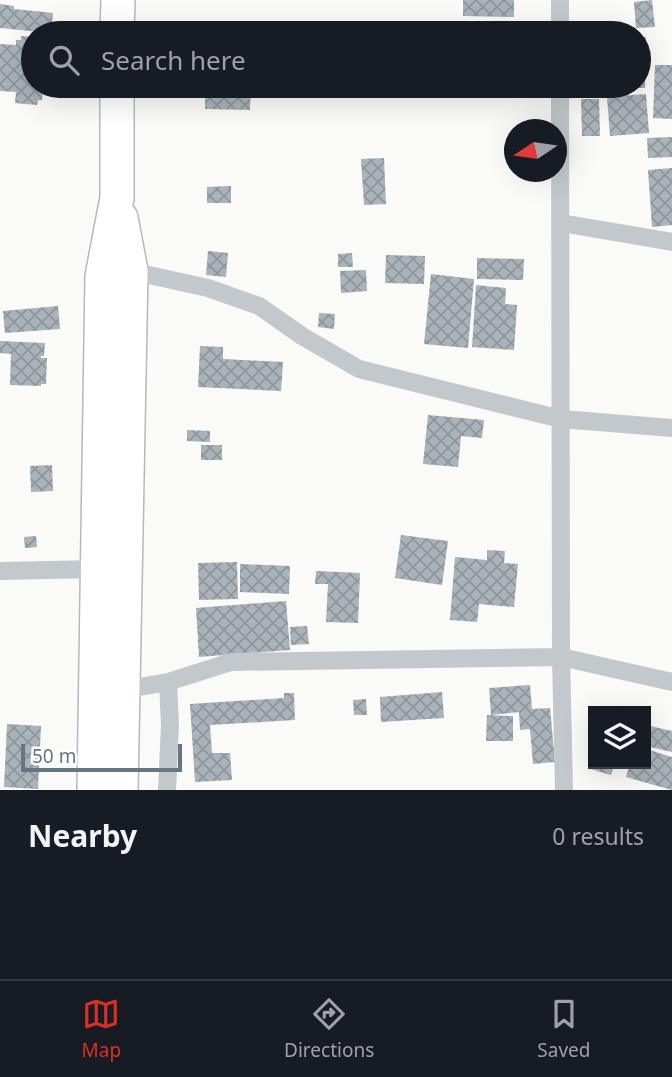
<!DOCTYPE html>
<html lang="en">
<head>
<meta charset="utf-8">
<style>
  :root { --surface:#171b24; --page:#20242c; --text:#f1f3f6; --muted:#9ea1a6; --line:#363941; --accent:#d93025 }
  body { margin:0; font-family:"Noto Sans",sans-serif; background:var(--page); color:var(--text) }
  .controls { position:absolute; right:21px; bottom:21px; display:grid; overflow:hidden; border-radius:0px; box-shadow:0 7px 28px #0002 }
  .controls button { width:63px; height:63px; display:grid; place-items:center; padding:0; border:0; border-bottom:2px solid var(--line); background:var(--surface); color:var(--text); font:35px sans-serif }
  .compass { position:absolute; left:504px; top:119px; width:63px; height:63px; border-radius:50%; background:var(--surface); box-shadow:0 7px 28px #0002; rotate:257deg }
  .scale { position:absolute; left:21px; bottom:18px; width:161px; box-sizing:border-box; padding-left:7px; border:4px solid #657683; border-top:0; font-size:19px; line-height:24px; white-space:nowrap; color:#657683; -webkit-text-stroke:5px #fff; paint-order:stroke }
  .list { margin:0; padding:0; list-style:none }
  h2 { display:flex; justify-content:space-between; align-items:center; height:91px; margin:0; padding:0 28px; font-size:30px }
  h2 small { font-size:23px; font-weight:400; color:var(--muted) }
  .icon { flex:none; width:38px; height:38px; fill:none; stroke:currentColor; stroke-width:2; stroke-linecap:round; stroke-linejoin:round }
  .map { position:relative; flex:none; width:672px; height:790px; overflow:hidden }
  .search { position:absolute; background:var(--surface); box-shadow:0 7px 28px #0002; left:21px; right:21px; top:21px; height:77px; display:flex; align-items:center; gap:18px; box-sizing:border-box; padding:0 24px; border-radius:38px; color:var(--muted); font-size:26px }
  .sheet { height:189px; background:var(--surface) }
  nav { display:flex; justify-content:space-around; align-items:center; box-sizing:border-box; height:98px; border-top:2px solid var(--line); background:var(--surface); font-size:19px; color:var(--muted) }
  nav a { display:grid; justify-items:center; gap:4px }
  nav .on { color:var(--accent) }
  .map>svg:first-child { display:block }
  .building { fill:url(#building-cross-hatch) }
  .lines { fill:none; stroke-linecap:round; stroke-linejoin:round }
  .highway-casing { stroke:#b4b9bd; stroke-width:36 }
  .street { stroke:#c3c8cc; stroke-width:18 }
  .highway { stroke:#fff; stroke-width:33 }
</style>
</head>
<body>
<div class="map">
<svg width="672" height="790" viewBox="0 0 672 790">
  <defs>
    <pattern id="building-cross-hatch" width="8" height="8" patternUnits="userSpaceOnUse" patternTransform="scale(1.75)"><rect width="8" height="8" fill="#aab3b9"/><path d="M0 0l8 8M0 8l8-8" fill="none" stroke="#8e969c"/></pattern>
  </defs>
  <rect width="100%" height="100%" fill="#fafaf8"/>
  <path class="building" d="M 463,0 L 514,0 L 514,17 L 463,16 Z
    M 652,0 L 655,27 L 636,28 L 634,2 Z
    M 0,4 L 14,6 L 14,9 L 53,13 L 51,33 L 0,28 Z
    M 485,25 L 486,33 L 467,33 L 467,26 Z
    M 21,36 L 33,37 L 33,86 L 38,86 L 38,88 L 43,89 L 42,100 L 38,100 L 37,105 L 15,103 L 16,92 L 0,91 L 0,44 L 16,45 L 16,40 L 21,40 Z
    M 639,37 L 646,37 L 645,88 L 639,88 Z
    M 655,65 L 672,65 L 672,119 L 653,118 Z
    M 205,86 L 251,86 L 250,110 L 205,109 Z
    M 280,86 L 299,86 L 300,91 L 280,93 Z
    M 646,94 L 649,133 L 610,136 L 607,97 Z
    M 581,99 L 599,99 L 600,136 L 582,136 Z
    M 672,137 L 672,157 L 648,158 L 647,138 Z
    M 384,158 L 386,204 L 364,205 L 361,159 Z
    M 672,168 L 672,225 L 652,227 L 648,170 Z
    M 231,186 L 231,203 L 207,203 L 207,187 Z
    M 208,251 L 228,253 L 226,277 L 206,275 Z
    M 352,253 L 353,267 L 338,267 L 338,254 Z
    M 386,255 L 425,256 L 424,284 L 385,283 Z
    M 477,258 L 524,259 L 523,280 L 477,279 Z
    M 366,270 L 367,291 L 341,293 L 340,271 Z
    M 431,274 L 474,279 L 468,348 L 424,344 Z
    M 476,285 L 506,288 L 505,304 L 517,305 L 514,350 L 472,347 Z
    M 58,306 L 60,329 L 5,333 L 3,311 Z
    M 319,313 L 335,314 L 334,329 L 318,327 Z
    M 0,341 L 45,343 L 44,356 L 41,356 L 41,358 L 47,358 L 46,384 L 41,384 L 41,386 L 10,385 L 11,354 L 0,353 Z
    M 200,346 L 223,347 L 223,359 L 283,362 L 281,391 L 198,387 Z
    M 428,415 L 484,420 L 482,438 L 461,436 L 458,467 L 423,464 Z
    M 187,430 L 210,431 L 210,442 L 187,441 Z
    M 201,445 L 222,445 L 222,460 L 201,460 Z
    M 52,465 L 53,491 L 31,492 L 30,466 Z
    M 401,535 L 448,541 L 442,585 L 395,578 Z
    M 36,536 L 37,547 L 25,548 L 24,537 Z
    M 487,550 L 505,551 L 504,563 L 518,564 L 514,607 L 479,604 L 477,622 L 450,620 L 455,557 L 487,560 Z
    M 237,562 L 238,599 L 199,600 L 198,563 Z
    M 240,564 L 290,566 L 289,594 L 240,592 Z
    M 316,571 L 360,573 L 358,623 L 326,622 L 328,584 L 315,584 Z
    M 286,601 L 290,650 L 199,657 L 196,608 Z
    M 307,626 L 309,644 L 291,645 L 290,627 Z
    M 530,685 L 532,709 L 550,708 L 555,762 L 533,764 L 530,729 L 520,730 L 519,712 L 491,715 L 489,688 Z
    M 442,692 L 444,718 L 381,722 L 380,697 Z
    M 284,693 L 294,693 L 295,720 L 210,725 L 212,753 L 230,753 L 232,780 L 195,782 L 190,704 L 284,698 Z
    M 366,699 L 367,715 L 354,715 L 353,700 Z
    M 487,715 L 513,716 L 513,741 L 486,741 Z
    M 7,724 L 41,726 L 38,789 L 4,787 Z
    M 646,725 L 672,731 L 672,752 L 646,746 Z
    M 646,749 L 672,757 L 672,790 L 626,777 L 630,764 L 646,764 Z
    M 592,764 L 615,764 L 611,775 L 590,769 Z"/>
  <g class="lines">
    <defs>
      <path id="highway" d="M 117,33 L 118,0
        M 121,218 L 131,271 L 121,790
        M 94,790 L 102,276 L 117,198 L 117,86"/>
    </defs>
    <use href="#highway" class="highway-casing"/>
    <path class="street" d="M 560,0 L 560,33
      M 560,86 L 561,657 L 564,790
      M 561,223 L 672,242
      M 131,271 L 208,288 L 259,306 L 302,336 L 359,369 L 561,419 L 672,428
      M 0,571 L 97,569
      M 122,690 L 168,682
      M 167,790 L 170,726 L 168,682 L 231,662 L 561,657 L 672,682"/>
    <use href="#highway" class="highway"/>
  </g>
</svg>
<div class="controls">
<button><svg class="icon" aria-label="layers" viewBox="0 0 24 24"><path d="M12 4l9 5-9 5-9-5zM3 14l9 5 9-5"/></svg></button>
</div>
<svg class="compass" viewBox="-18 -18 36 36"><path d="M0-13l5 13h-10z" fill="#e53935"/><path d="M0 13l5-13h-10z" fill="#9ea1a6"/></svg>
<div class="scale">50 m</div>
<div class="search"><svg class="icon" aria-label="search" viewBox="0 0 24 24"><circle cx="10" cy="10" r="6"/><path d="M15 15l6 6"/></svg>Search here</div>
</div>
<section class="sheet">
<h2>Nearby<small>0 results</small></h2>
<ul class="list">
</ul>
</section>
<nav>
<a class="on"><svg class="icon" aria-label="map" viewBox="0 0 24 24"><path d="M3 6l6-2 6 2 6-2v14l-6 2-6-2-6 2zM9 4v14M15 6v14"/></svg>Map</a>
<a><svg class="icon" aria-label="directions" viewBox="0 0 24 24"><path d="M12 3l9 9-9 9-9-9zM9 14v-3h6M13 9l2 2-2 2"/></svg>Directions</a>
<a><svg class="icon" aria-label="saved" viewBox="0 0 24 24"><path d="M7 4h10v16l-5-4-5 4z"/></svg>Saved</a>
</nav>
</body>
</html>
